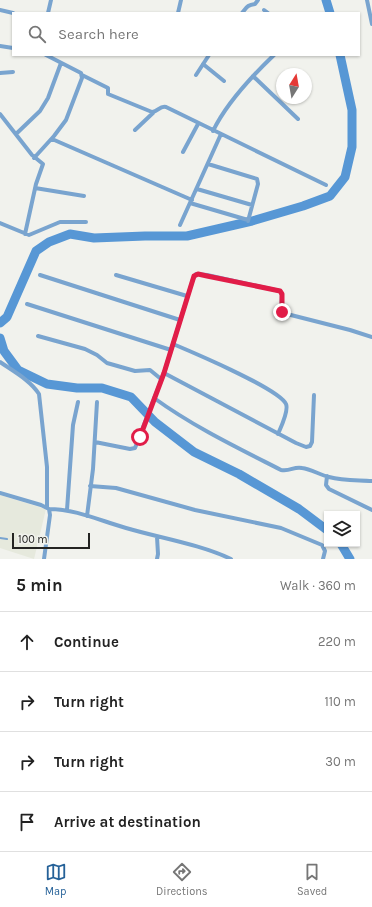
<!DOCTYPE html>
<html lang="en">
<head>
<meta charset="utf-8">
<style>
  :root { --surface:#fff; --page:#f2f2f2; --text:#222; --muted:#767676; --line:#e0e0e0; --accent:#256198 }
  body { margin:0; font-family:Karla,sans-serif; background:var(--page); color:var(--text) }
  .controls { position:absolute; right:12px; bottom:12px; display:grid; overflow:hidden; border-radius:0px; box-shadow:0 1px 3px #0004 }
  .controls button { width:36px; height:36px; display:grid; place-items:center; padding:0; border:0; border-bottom:1px solid var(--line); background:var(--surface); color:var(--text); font:20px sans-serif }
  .compass { position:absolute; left:276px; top:68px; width:36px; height:36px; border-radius:50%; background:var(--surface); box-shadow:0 1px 3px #0004; rotate:11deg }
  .scale { position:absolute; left:12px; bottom:10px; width:78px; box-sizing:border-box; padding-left:4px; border:2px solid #242422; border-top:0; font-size:11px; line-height:14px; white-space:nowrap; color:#242422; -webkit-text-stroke:3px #f1f2ed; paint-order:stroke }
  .stop { position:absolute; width:12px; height:12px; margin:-9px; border:3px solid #e11d48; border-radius:50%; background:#fff }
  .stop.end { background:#e11d48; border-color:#fff; box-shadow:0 1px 4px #0008 }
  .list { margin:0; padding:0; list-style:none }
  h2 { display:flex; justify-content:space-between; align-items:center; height:52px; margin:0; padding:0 16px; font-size:17px }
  h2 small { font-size:13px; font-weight:400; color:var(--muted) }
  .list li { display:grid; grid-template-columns:26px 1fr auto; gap:12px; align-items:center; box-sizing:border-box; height:60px; padding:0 16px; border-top:1px solid var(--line) }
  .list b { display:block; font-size:15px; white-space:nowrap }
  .list em { font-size:13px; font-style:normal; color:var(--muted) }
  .icon { flex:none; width:22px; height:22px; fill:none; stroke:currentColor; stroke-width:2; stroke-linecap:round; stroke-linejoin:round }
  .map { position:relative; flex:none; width:372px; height:559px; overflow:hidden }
  .search { position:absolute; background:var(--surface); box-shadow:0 1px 3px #0004; left:12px; right:12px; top:12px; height:44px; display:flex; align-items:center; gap:10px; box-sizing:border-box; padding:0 14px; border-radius:0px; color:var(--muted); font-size:15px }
  .sheet { height:292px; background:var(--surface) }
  nav { display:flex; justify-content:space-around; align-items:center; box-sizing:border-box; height:56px; border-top:1px solid var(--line); background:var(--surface); font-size:11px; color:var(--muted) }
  nav a { display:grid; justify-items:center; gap:2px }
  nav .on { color:var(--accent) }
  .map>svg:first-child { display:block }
  .built { fill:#e6e9dd }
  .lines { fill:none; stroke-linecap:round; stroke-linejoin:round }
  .river { stroke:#5797d5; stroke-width:9 }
  .service { stroke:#79a4cf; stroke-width:2 }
  .minor { stroke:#79a4cf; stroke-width:4 }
  .route { stroke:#e11d48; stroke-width:5 }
</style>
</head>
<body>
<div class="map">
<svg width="372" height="559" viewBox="0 0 372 559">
  <rect width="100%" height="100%" fill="#f1f2ed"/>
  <path class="built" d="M 0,495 L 46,509 L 34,559 L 0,548 Z"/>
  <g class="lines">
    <path class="river" d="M 326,0 L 330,13
      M 0,323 L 7,317 L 36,251 L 49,242 L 70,234 L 94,238 L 145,236 L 187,236 L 252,221 L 303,206 L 330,196 L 345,177 L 352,147 L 352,110 L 340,55
      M 0,338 L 4,351 L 18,370 L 47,384 L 77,388 L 102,388 L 131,397 L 155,422 L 194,452 L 239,474 L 299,509 L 327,530
      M 341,544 L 350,559"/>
    <path class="service" d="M 0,538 L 7,539"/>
    <path class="minor" d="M 367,0 L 372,24
      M 0,10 L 13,13
      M 264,10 L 268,13
      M 48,13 L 51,0
      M 178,13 L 181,0
      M 242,13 C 247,7 247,5 255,4 L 258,0
      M 0,46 L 13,48
      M 203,64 L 224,81
      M 0,73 L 13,72
      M 82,75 L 108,88 L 108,94 L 152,112 C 158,112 160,105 166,107 L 326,185
      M 196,75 L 209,55
      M 253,76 L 298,119
      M 0,114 L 32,155 L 43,164 L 36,184 L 25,234
      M 135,130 L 154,112
      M 213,131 C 226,104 252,76 274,55
      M 16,134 L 40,111 L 48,98 L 61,63
      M 52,139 L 192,200
      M 183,152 L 198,124
      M 34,158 L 54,136 L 66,120 L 82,78 L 81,73 L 46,55
      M 208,164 L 257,179 L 258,184 L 248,221
      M 35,188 L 84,196
      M 197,189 L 252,205
      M 190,203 L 248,220
      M 0,223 L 29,235 L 60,222 L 86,222
      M 180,225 L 221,134
      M 40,275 L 180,320
      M 116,275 L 187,296
      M 27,304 L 171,350
      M 38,336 L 85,349 L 97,355 L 107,363 L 135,371 L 150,370 L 161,379
      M 173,344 C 192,352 279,389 286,404 C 289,411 281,427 278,434
      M 0,362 C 13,371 30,380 39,394 L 47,467 L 47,507
      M 164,373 L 296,443 L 306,447 L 310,446 L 312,442 L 314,395
      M 154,398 C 194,427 238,448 281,470 C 290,472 294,466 302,468 C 311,469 320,475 329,477 C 343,481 357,480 372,481
      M 95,442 L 130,449 L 135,448 L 164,373 L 193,279 L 196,274 L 207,275 L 280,291 L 282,295 L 281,311 L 283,313 L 350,330 L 372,337
      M 327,476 L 326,485 L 329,489 L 372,510
      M 90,486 L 116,488 L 195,510 L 281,528 L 322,545 L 325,551 L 323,559
      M 0,493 L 41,505 L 49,509 L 50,515 L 44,559
      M 49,509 C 76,509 101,521 126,528 C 160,538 199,544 231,559
      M 67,510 L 73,425 L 78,402
      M 87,516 L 93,469 L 97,402
      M 157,559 L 158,554 L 157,537"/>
  </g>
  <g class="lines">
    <path class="route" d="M 140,437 L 164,373 L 194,276 L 198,274 L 207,276 L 280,291 L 282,294 L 282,312"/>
  </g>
</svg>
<div class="controls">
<button><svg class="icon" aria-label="layers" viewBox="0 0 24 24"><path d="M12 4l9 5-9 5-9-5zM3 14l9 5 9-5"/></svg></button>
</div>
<svg class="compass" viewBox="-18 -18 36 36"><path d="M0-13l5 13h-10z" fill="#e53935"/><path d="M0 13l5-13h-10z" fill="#767676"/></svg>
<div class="scale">100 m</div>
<div class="stop" style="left:140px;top:437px"></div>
<div class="stop end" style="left:282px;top:312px"></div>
<div class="search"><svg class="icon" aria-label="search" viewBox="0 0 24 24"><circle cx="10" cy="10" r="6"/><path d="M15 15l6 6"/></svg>Search here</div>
</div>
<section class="sheet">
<h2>5 min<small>Walk · 360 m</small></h2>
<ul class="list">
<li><svg class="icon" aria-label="ahead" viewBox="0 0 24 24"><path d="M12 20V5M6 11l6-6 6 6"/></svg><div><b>Continue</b></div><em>220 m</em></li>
<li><svg class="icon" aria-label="right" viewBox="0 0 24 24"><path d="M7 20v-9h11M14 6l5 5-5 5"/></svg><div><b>Turn right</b></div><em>110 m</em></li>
<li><svg class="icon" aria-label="right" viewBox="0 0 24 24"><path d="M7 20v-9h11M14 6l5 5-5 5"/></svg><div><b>Turn right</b></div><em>30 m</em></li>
<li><svg class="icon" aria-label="arrive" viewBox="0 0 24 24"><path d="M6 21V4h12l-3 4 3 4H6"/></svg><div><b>Arrive at destination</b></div></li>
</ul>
</section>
<nav>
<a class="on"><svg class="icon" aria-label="map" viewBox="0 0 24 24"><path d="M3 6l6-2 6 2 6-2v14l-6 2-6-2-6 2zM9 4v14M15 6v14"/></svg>Map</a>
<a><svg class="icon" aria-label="directions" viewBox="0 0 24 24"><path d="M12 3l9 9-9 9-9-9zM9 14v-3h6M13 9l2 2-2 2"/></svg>Directions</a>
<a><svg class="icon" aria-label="saved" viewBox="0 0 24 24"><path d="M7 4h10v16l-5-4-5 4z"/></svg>Saved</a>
</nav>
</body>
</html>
